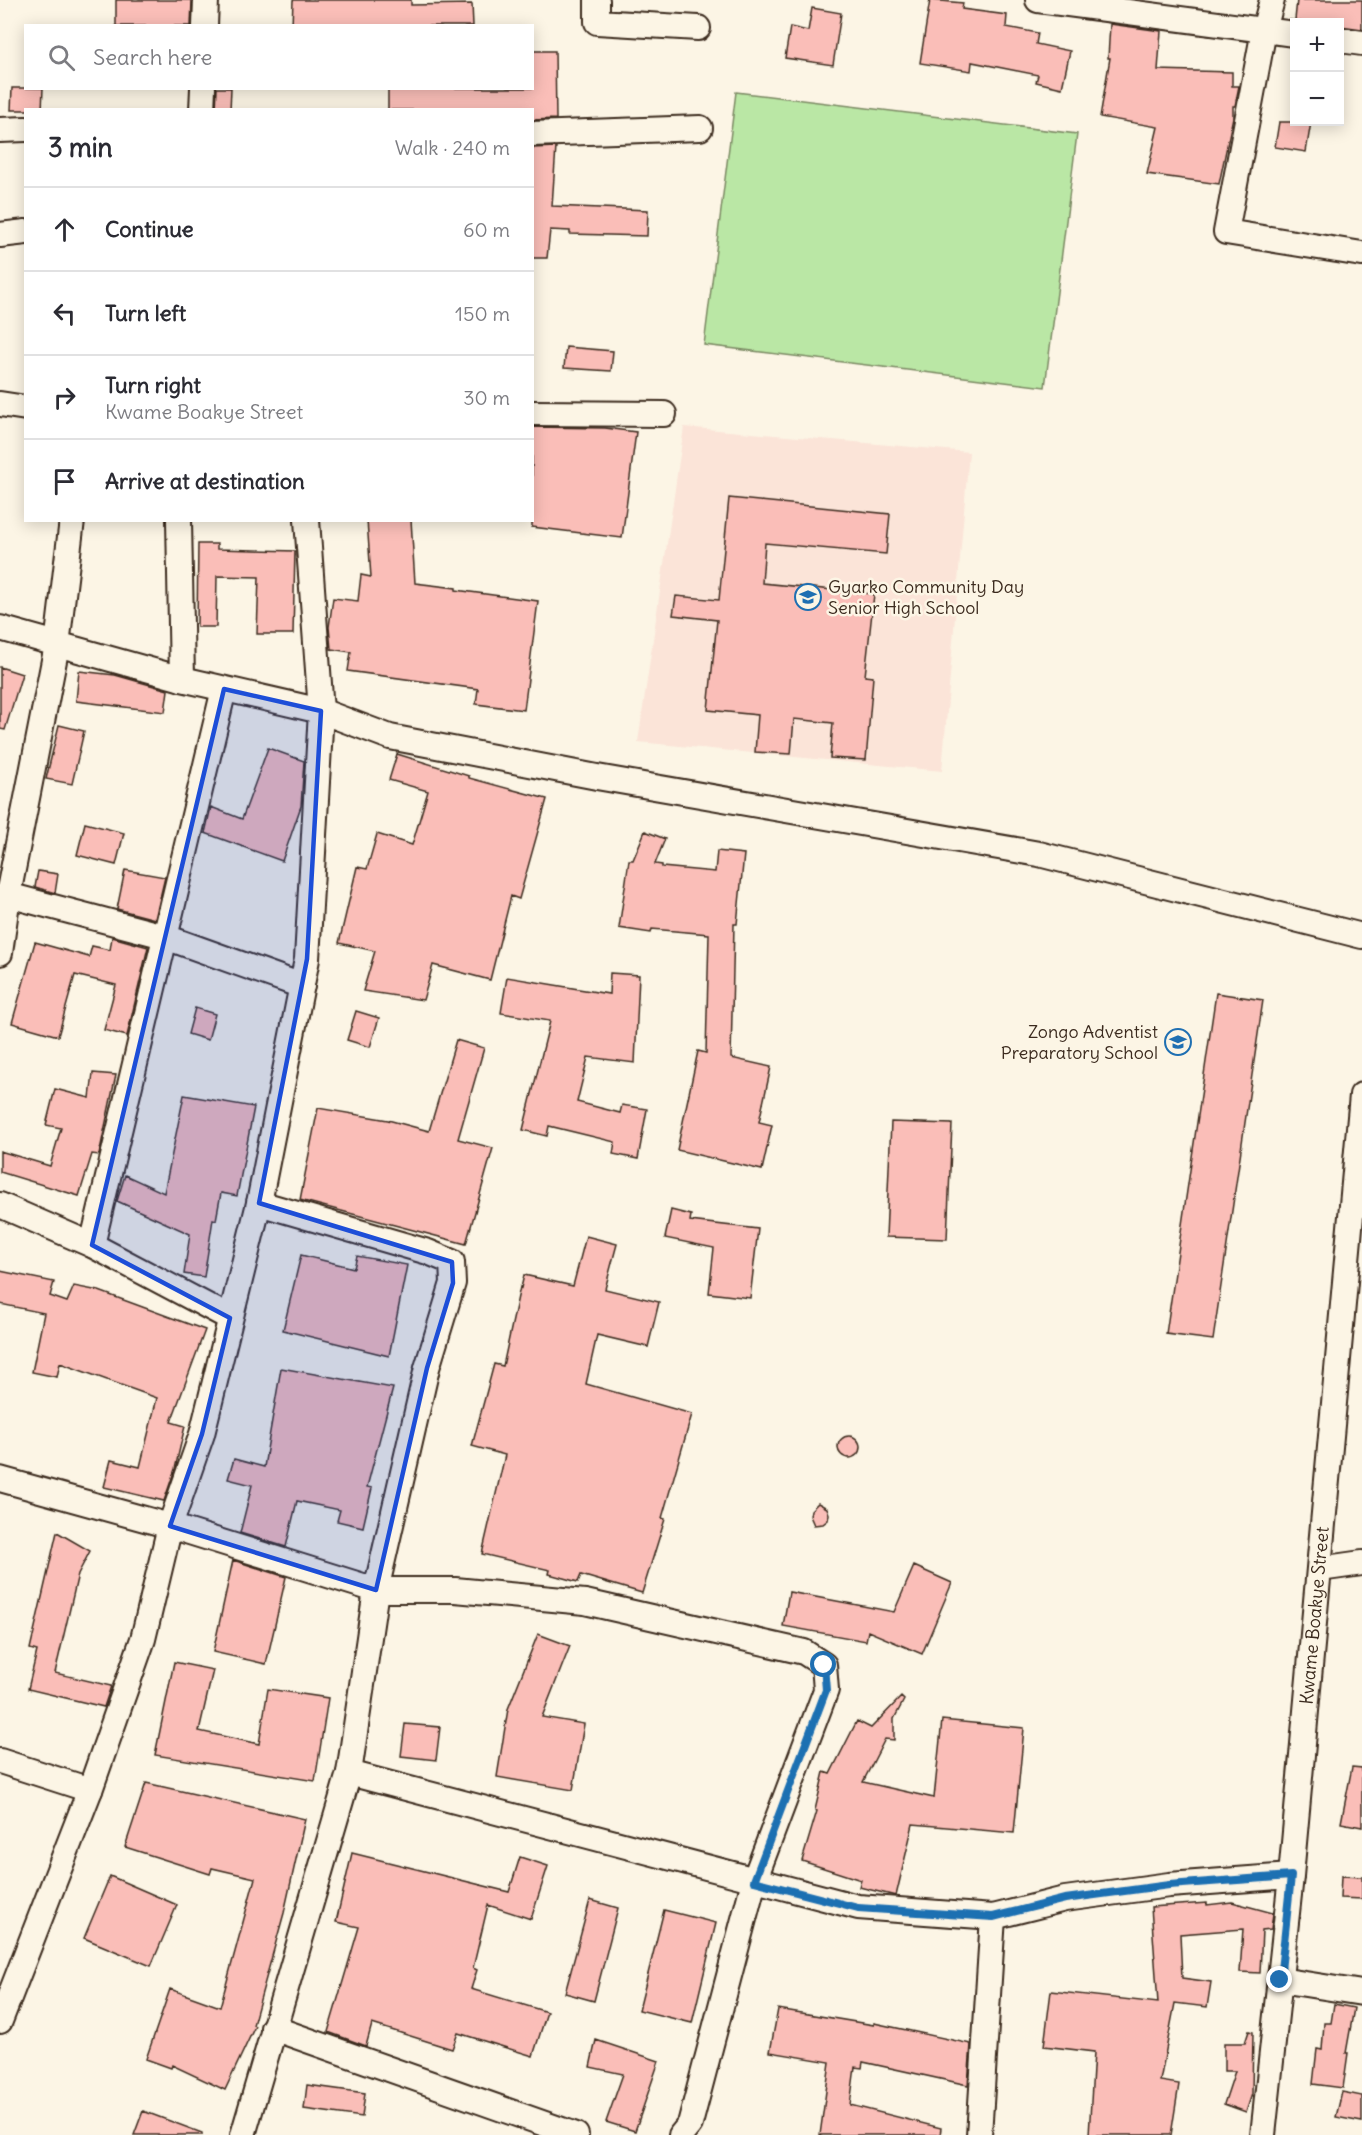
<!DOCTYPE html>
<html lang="en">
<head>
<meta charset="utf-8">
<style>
  :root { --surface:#fff; --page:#f7f7f7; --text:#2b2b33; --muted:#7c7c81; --line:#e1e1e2 }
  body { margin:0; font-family:Delius,sans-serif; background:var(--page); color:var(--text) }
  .controls { position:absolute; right:18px; top:18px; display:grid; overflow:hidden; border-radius:0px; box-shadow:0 3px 15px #0003 }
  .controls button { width:54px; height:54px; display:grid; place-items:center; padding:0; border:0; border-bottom:2px solid var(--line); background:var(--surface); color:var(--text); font:30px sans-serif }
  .stop { position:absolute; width:18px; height:18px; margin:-14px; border:4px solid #1f6fb2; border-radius:50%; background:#fff }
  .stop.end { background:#1f6fb2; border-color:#fff; box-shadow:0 2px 6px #0008 }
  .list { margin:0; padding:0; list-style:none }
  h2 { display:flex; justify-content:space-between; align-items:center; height:78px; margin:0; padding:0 24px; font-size:26px }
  h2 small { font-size:20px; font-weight:400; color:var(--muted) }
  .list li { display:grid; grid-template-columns:39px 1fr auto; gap:18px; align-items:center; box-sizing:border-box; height:84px; padding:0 24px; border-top:2px solid var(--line) }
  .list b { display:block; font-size:22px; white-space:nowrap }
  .list p { margin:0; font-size:20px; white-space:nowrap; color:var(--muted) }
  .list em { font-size:20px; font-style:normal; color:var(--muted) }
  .icon { flex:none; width:33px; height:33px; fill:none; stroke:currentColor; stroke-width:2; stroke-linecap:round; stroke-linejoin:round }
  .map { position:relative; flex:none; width:1362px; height:2135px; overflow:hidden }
  .search { position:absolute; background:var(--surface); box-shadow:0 3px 15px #0003; left:24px; top:24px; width:510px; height:66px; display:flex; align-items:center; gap:15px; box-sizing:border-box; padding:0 21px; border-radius:0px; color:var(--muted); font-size:22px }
  .panel { position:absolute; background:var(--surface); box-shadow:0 3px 15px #0003; left:24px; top:108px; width:510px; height:414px; border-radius:0px }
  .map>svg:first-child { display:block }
  .built { fill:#fbe4d8 }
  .green { fill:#bae7a5; stroke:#7a8862; stroke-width:1.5 }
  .building { fill:#fabeb8; stroke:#3b2a1e; stroke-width:1.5 }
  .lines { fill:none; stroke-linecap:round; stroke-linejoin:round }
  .minor-casing { stroke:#3b2a1e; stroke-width:28 }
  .minor { stroke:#fcf5e5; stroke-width:24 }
  .route { stroke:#1f6fb2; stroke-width:8 }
  .marked { fill:#1d4ed8; fill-opacity:0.2; stroke:#1d4ed8; stroke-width:4.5; stroke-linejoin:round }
  .labels { text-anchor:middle; stroke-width:5; stroke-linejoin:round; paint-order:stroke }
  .poi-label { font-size:18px; fill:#3b2a1e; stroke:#fcf5e5; text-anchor:start }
  .street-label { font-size:18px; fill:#3b2a1e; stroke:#fcf5e5 }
</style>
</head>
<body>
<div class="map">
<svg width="1362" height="2135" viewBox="0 0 1362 2135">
  <rect width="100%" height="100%" fill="#fcf5e5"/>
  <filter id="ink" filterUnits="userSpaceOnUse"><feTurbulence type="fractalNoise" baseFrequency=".0167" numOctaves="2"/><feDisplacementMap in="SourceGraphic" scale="12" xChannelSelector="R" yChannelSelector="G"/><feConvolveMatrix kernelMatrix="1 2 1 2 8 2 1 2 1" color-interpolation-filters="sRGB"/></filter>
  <g filter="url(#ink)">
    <path class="built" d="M 684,427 L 969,452 L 942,771 L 638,742 Z"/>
    <path class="green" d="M 736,92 L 1077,134 L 1045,387 L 704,345 Z"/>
    <path class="building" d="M 116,0 L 192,0 L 191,26 L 116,26 Z
      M 293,0 L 411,0 L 411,5 L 472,4 L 473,26 L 292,26 Z
      M 930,0 L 963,3 L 962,9 L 1007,15 L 1006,27 L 1038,33 L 1036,44 L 1070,51 L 1062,88 L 1036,82 L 1038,75 L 972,62 L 971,71 L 920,63 Z
      M 1297,0 L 1362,0 L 1362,29 L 1340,26 L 1340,22 L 1302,22 L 1295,20 Z
      M 812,8 L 841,13 L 833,65 L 785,58 L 790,27 L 808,31 Z
      M 1110,24 L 1161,31 L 1158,70 L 1232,72 L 1232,86 L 1239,86 L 1235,106 L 1233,106 L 1233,117 L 1219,184 L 1147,174 L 1158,127 L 1100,117 L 1110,58 L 1108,58 Z
      M 532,51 L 555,51 L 556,119 L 532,120 L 532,110 L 388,110 L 388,88 L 532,88 Z
      M 12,88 L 43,88 L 42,110 L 11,110 Z
      M 217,88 L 231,88 L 230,110 L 216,110 Z
      M 1279,122 L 1311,122 L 1306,152 L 1275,147 Z
      M 556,147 L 552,206 L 648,210 L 647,236 L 570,234 L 570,231 L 550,230 L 547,258 L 532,258 L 532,148 Z
      M 566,347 L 613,351 L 611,371 L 564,368 Z
      M 532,427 L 605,428 L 636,432 L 622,538 L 532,527 Z
      M 729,498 L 890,514 L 886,554 L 765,543 L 762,583 L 874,594 L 865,676 L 873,677 L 866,760 L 830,758 L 833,723 L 794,719 L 791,754 L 755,752 L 758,715 L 708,710 L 717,620 L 673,615 L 676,596 L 719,600 Z
      M 367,520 L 411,520 L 415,583 L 456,588 L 456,590 L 538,601 L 524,710 L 476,704 L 478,689 L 348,671 L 351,652 L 331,649 L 329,627 L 333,598 L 358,601 L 361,575 L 371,577 Z
      M 198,544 L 217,544 L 217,549 L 295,551 L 293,634 L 257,634 L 259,577 L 217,576 L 216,627 L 197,627 Z
      M 0,667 L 22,674 L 5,730 L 0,729 Z
      M 79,671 L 115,675 L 168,690 L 165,712 L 76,701 Z
      M 59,725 L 84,731 L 72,784 L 46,779 Z
      M 268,748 L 304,761 L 301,806 L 282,861 L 205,833 L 211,807 L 242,819 Z
      M 397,754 L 469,776 L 469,778 L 547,799 L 519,899 L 511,896 L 490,980 L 433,965 L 423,1000 L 363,991 L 375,951 L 339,943 L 357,867 L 367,869 L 377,834 L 412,845 L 428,791 L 389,780 Z
      M 85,823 L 124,833 L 116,865 L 77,855 Z
      M 645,831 L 665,839 L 655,864 L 662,865 L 662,867 L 715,872 L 717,851 L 744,854 L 737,924 L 734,924 L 731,1058 L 771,1067 L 759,1122 L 772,1125 L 762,1170 L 677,1150 L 698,1051 L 706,1053 L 709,934 L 652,929 L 651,933 L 619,928 L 629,860 L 633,860 Z
      M 125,870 L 165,877 L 155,919 L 117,909 Z
      M 38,871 L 58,874 L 55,893 L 35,887 Z
      M 112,937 L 148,947 L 127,1036 L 104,1030 L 116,985 L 75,975 L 58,1036 L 12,1023 L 35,942 L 89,957 L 92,946 L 110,950 Z
      M 610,973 L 639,975 L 635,1063 L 588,1057 L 577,1102 L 620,1113 L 622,1105 L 647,1109 L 638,1159 L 613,1154 L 615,1142 L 549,1126 L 547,1136 L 523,1130 L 550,1021 L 501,1013 L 507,977 L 609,994 Z
      M 1216,993 L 1263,1000 L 1213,1340 L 1166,1334 Z
      M 195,1008 L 215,1014 L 208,1040 L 188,1034 Z
      M 356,1011 L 379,1018 L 370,1047 L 347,1040 Z
      M 456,1040 L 484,1048 L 458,1139 L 493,1148 L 466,1244 L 300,1200 L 318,1108 L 388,1120 L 429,1131 Z
      M 93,1073 L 116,1075 L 99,1155 L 92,1154 L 79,1196 L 0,1172 L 0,1151 L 50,1166 L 61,1128 L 46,1125 L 55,1089 L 90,1098 Z
      M 184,1095 L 254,1107 L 237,1196 L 221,1193 L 216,1220 L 213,1219 L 204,1277 L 184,1274 L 190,1234 L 117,1201 L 125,1175 L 164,1193 Z
      M 891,1122 L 952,1124 L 947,1239 L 886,1237 Z
      M 671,1210 L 691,1215 L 690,1221 L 758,1229 L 750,1298 L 709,1293 L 714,1248 L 665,1238 Z
      M 586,1236 L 617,1244 L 605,1289 L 659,1302 L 648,1347 L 597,1335 L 586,1384 L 692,1414 L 662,1518 L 665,1519 L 642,1593 L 581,1575 L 578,1582 L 549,1574 L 550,1570 L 482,1554 L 505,1455 L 472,1446 L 494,1364 L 503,1366 L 520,1287 L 521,1288 L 524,1275 L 573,1286 Z
      M 301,1255 L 354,1268 L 357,1256 L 407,1265 L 389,1356 L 283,1330 Z
      M 0,1271 L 54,1282 L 50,1296 L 67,1302 L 74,1286 L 99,1291 L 205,1330 L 171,1422 L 185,1426 L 175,1469 L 164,1501 L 104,1487 L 111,1460 L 140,1467 L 157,1398 L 60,1363 L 57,1377 L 32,1372 L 44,1313 L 0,1304 Z
      M 281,1368 L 393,1388 L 367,1487 L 372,1488 L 363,1527 L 337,1521 L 340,1510 L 297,1501 L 286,1547 L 240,1533 L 252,1485 L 228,1479 L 234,1459 L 264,1467 Z
      M838 1447a11 11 0 1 1 22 0a11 11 0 1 1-22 0Z
      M 818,1503 L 827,1508 L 829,1514 L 828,1520 L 823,1524 L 814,1525 L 810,1516 L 811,1510 Z
      M 57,1532 L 90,1551 L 78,1574 L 55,1673 L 111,1686 L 104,1707 L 28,1689 L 37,1651 L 30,1649 Z
      M 233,1560 L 286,1577 L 266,1664 L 213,1652 Z
      M 914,1566 L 952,1583 L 922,1654 L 868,1631 L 866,1641 L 783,1626 L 789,1592 L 894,1612 Z
      M 538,1634 L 570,1646 L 542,1717 L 584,1724 L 573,1790 L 497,1777 L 508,1709 Z
      M 174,1662 L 213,1670 L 199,1731 L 259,1744 L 268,1689 L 328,1698 L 315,1781 L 155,1755 Z
      M 901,1697 L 904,1700 L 894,1719 L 894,1740 L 885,1739 L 863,1782 L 934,1798 L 942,1720 L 1024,1728 L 1014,1833 L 913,1824 L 896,1896 L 859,1887 L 861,1880 L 802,1861 L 817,1811 L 815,1810 L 824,1772 L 830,1774 L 857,1721 L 871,1728 Z
      M 405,1724 L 440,1727 L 436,1760 L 401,1756 Z
      M 1352,1767 L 1362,1768 L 1362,1827 L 1341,1823 Z
      M 146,1783 L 305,1819 L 284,1913 L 253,2025 L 255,2026 L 225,2090 L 172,2065 L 171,2068 L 146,2059 L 170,1989 L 220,2007 L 255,1878 L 212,1868 L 210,1874 L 125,1847 Z
      M 352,1853 L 509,1892 L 520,1857 L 548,1866 L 531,1919 L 488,1905 L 473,1968 L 477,1970 L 471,1989 L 547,2012 L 533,2056 L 458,2033 L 452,2049 L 372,2024 L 366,2046 L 328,2032 L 359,1927 L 336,1922 Z
      M 110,1876 L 177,1905 L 151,1966 L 84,1938 Z
      M 1341,1876 L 1362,1877 L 1362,1899 L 1340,1898 Z
      M 590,1900 L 618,1908 L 594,2001 L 565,1993 Z
      M 1232,1902 L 1273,1913 L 1271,1929 L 1262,1930 L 1260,1973 L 1240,1972 L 1243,1929 L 1180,1934 L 1182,1978 L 1211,1982 L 1207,2007 L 1175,2003 L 1160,2081 L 1179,2084 L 1171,2135 L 1089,2135 L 1094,2052 L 1044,2046 L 1051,1991 L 1158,2003 L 1151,1907 L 1207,1903 L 1207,1905 Z
      M 664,1910 L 716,1923 L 692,2023 L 639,2010 Z
      M 1334,2004 L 1354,2008 L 1346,2053 L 1348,2053 L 1343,2088 L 1313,2084 L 1317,2049 L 1322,2050 L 1324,2023 L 1331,2023 Z
      M 778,2009 L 874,2025 L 874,2023 L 971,2044 L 968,2085 L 863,2062 L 862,2068 L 855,2067 L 850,2105 L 941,2128 L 940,2135 L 820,2135 L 830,2062 L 770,2052 Z
      M 1249,2031 L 1253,2032 L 1252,2094 L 1246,2112 L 1224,2104 L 1235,2071 L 1224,2071 L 1224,2043 L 1245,2043 Z
      M 596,2040 L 659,2061 L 635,2131 L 606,2122 L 623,2074 L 590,2067 Z
      M 307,2085 L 365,2093 L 362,2117 L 304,2109 Z
      M 1342,2092 L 1362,2096 L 1362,2122 L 1336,2117 Z
      M 143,2111 L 202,2133 L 202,2135 L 134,2135 Z"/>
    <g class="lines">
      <defs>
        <g id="minor">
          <path d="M 597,0 L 597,22 L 698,28"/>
          <path d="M 1038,0 L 1294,34"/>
          <path d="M 1272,0 L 1264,30 L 1226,232 L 1362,254"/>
          <path d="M 205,26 L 206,0"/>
          <path d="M 1340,40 L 1362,43"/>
          <path d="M 202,110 L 203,88"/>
          <path d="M 0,130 L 26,129"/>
          <path d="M 532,134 L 700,128"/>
          <path d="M 0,235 L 26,232"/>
          <path d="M 0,404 L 26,408"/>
          <path d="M 532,413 L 664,414"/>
          <path d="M 179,520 L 182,679"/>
          <path d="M 0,628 L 182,679 L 321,711 L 390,737 L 597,777 L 1039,854 L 1362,936"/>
          <path d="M 8,895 L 160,935 L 302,986"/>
          <path d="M 0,953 L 8,895 L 57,645 L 72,520"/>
          <path d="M 0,1205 L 92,1245 L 230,1318"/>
          <path d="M 92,1245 L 224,689"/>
          <path d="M 0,1479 L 170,1526 L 376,1590 L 455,1590 L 585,1602 L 804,1652 L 824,1665 L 826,1690 L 754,1881 L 690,2124 L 681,2135"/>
          <path d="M 1320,1569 L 1362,1563"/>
          <path d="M 0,1761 L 90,1790"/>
          <path d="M 349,1773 L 858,1907 L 993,1917 L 1065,1899 L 1169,1885 L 1291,1876"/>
          <path d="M 1280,1980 L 1362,1993"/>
          <path d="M 0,2021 L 90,1790 L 143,1639 L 170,1526 L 202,1434 L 259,1203 L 307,959 L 321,711 L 307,520"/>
          <path d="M 273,2028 L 576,2135"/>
          <path d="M 243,2135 L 349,1773 L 376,1590 L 427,1368 L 453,1283 L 452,1262 L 428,1252 L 259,1203"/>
          <path d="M 979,2135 L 993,1917"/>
          <path id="s1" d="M 1263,2135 L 1291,1876 L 1362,1095"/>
        </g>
      </defs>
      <use href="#minor" class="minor-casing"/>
      <use href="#minor" class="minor"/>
    </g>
  </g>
  <g class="lines" filter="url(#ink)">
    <path class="route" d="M 824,1665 L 826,1690 L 754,1881 L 858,1908 L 993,1917 L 1065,1899 L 1169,1885 L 1291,1876 L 1280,1980"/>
  </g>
  <path class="marked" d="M 224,689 L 321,711 L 307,959 L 259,1203 L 452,1262 L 453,1283 L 427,1368 L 376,1590 L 170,1526 L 202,1434 L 230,1318 L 92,1245 Z"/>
  <defs>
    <symbol id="school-ring" viewBox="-11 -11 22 22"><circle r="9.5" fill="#fcf5e5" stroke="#1f6fb2" stroke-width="1.5"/><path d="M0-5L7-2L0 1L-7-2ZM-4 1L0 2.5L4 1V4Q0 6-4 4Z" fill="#1f6fb2"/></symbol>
  </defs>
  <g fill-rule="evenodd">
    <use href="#school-ring" x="793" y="582" width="30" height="30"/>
    <use href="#school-ring" x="1163" y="1027" width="30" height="30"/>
  </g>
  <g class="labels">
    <g class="poi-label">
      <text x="828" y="593">Gyarko Community Day<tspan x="828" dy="21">Senior High School</tspan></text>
      <text x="1158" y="1038" text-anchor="end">Zongo Adventist<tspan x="1158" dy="21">Preparatory School</tspan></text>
    </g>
    <g class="street-label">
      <text dy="6" stroke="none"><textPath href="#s1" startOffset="522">Kwame Boakye Street</textPath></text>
    </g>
  </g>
</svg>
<div class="controls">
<button>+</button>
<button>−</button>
</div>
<div class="stop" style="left:824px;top:1665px"></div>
<div class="stop end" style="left:1280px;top:1980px"></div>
<div class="search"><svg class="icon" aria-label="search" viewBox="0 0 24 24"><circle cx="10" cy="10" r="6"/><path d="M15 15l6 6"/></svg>Search here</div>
<section class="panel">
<h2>3 min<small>Walk · 240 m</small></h2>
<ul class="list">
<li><svg class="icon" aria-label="ahead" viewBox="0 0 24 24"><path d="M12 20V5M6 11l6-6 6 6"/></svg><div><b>Continue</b></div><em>60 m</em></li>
<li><svg class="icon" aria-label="left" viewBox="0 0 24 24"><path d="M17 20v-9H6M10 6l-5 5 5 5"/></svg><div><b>Turn left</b></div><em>150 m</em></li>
<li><svg class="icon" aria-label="right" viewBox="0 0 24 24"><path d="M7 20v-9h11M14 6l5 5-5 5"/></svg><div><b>Turn right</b><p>Kwame Boakye Street</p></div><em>30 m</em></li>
<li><svg class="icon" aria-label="arrive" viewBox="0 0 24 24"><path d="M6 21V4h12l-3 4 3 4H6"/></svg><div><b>Arrive at destination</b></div></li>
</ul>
</section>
</div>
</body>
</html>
